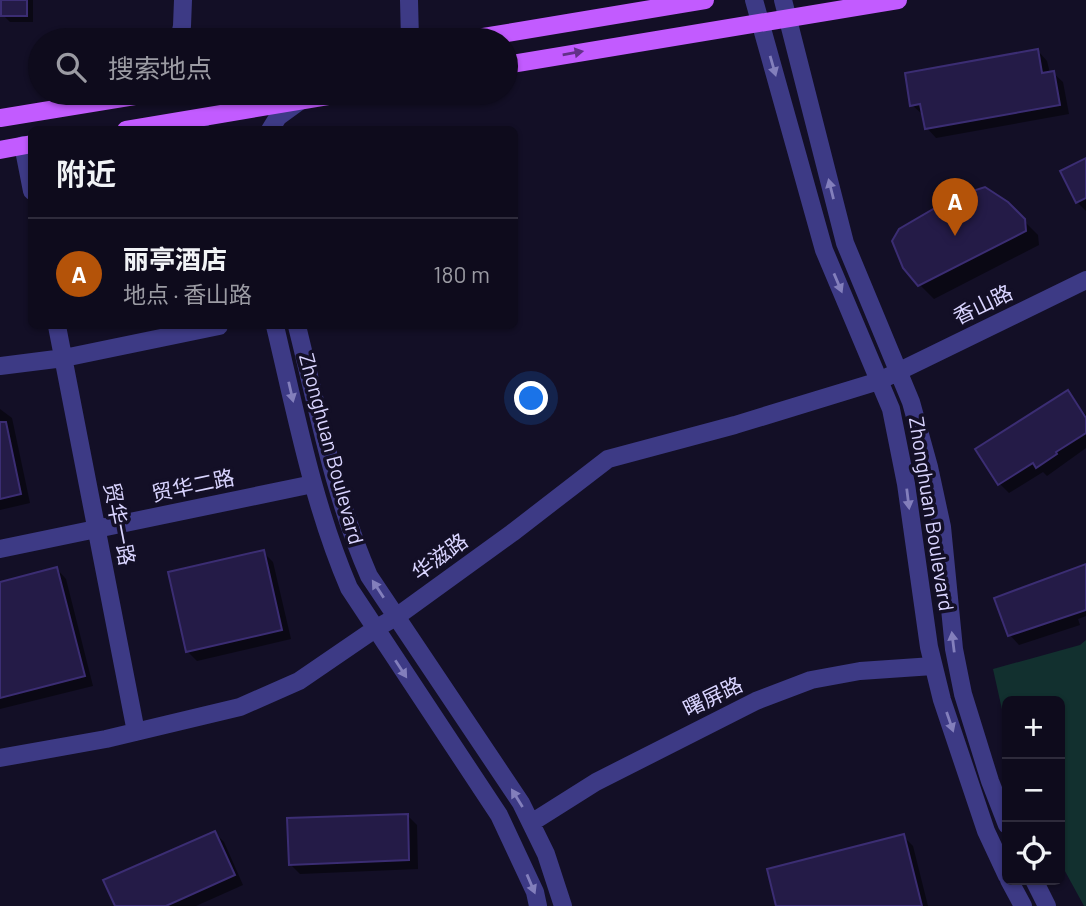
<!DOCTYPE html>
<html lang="zh">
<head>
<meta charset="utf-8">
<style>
  :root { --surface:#0e0b1c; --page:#171425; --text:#f1f3f6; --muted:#9b9ba3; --line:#2e2b3b; --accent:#b45309 }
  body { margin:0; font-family:Barlow,"Noto Sans SC",sans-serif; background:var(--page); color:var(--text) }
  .controls { position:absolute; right:21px; bottom:21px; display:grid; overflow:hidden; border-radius:10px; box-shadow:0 2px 5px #0004 }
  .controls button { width:63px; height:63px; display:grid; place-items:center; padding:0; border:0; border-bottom:2px solid var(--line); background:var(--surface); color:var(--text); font:35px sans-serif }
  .you { position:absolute; left:532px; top:399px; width:24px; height:24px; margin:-18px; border:5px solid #fff; border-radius:50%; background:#1a73e8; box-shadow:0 0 0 10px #1a73e833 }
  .badge { display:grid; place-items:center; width:46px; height:46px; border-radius:50%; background:var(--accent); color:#fff; font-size:23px; font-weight:700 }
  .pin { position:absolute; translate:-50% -58px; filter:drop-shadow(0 2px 4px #0008) }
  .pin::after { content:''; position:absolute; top:37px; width:24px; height:21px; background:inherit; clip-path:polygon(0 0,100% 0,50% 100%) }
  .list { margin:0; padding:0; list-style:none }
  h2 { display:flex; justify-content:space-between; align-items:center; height:91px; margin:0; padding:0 28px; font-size:30px }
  h2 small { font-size:23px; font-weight:400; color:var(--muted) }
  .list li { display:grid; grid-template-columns:46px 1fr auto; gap:21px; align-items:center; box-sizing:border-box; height:112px; padding:0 28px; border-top:2px solid var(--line) }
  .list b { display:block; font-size:26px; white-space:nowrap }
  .list p { margin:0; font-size:23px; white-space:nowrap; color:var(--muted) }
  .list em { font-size:23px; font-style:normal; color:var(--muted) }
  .icon { flex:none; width:38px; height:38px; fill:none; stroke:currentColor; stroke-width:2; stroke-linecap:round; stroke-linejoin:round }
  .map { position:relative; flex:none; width:1086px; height:906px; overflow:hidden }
  .search { position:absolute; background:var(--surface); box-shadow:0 2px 5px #0004; left:28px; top:28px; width:490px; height:77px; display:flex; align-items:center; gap:18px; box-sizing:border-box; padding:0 24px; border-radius:38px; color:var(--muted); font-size:26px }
  .panel { position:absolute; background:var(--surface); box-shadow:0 2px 5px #0004; left:28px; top:126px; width:490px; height:203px; border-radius:10px }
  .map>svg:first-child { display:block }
  .green { fill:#12302f }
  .shadow { fill:#0007 }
  .building { fill:#241b47; stroke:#3b2d73; stroke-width:2 }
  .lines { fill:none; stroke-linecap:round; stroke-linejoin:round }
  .minor { stroke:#3d3a85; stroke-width:18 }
  .major { stroke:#c25bff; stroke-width:18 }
  .oneway { fill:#623188 }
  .oneway2 { fill:#837fbc }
  .labels { text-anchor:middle; stroke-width:7; stroke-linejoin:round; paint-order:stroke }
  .street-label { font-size:21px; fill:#d9d4ff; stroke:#130f26 }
</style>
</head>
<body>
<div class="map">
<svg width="1086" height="906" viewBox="0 0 1086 906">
  <rect width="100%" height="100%" fill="#130f26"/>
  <path class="green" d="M 1086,640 L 1086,906 L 1084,906 L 1060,862 L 1060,701 L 1007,701 L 1007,732 L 993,669 L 1080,645 Z"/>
  <path class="shadow" d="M 3,0 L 33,0 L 33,22 L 10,22 L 3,15 Z
    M 1038,51 L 1047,61 L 1050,73 L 1053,73 L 1063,82 L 1069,114 L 936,138 L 927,128 L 924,114 L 922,114 L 912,105 Z
    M 1086,160 L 1086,211 L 1077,202 Z
    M 1007,204 L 1038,235 L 1039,245 L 934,299 L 919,284 Z
    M 1068,392 L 1086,415 L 1086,448 L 1047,476 L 1043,472 L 1009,493 L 1000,484 Z
    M 0,409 L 12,418 L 30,503 L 0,510 Z
    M 263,552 L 273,562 L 291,639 L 197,661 L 187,651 Z
    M 1086,566 L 1086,616 L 1078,619 L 1080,625 L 1019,645 L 1010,635 Z
    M 57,569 L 66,579 L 93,686 L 0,709 L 0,584 Z
    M 407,815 L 417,825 L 418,869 L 300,874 L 291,865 Z
    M 215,833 L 224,842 L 243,885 L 196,906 L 116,906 Z
    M 903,836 L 913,846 L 928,906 L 778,906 Z"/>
  <path class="building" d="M 1,0 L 27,0 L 27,16 L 1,16 Z
    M 1038,49 L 1042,73 L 1054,71 L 1060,105 L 925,129 L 920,104 L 910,106 L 905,73 Z
    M 1086,158 L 1086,198 L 1076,203 L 1060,171 Z
    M 985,187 L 1008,202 L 1025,219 L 1026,231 L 918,286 L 903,268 L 892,241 L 899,229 L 954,197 Z
    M 1068,390 L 1086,418 L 1086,433 L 1056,452 L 1057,454 L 1036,468 L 1033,463 L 998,485 L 975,449 Z
    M 0,422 L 6,422 L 21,494 L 0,499 Z
    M 264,550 L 282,630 L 186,652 L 168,572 Z
    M 1086,564 L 1086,610 L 1008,636 L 994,598 Z
    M 57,567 L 85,676 L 0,698 L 0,582 Z
    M 408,814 L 409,860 L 289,865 L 287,818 Z
    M 215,831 L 235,875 L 166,906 L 115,906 L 103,880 Z
    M 904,834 L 922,906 L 776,906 L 767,869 Z"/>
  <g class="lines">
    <path class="minor" d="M 409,0 L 410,40
      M 754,0 L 824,250 L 891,409 L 906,484 L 929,647 L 942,700 L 986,831 L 1007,876
      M 783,0 L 845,243 L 911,402 L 929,467 L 942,527 L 954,649 L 963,694 L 990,781 L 1007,825
      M 179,40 L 182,26 L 183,0
      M 178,122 L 201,130
      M 270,130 L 278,117 L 300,101
      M 23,145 L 32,191
      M 57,326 L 136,732
      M 275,326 C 296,414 313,504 349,588 L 499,815 L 535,892 L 538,906
      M 297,326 C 318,410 334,496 369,576 L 521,803 L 546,854 L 563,906
      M 0,366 L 64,358 L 219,326
      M 0,549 L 313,484
      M 0,758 L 106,739 L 240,707 L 299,681 L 375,629 L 396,617 L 512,533 L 608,459 L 735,425 L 879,381 L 1086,280
      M 531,823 L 596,782 L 756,701 L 811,680 L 860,671 L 933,666
      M 1009,880 L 1023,906
      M 1034,880 L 1047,906"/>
    <path class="major" d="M 465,40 L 705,0
      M 506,65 L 898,0
      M 0,118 L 153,93
      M 126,130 L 346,93
      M 0,150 L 32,144"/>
  </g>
  <defs><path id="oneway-solid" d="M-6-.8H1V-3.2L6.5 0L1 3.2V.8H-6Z" transform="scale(1.75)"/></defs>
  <use class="oneway" href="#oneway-solid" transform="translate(573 53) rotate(-10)"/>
  <g class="oneway2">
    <use href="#oneway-solid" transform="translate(773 66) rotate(74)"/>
    <use href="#oneway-solid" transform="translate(831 189) rotate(-104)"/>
    <use href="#oneway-solid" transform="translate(838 283) rotate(67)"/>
    <use href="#oneway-solid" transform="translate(291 392) rotate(77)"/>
    <use href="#oneway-solid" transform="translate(908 499) rotate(83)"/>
    <use href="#oneway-solid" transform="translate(378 589) rotate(-123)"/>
    <use href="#oneway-solid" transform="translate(953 642) rotate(-97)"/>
    <use href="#oneway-solid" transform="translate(401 669) rotate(57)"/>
    <use href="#oneway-solid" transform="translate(950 722) rotate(71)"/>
    <use href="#oneway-solid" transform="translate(517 798) rotate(-122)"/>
    <use href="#oneway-solid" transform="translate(531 884) rotate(67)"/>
  </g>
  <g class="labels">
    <g class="street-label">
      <text transform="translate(983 305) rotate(-26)" y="7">香山路</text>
      <text transform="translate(331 449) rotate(75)" y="7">Zhonghuan Boulevard</text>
      <text transform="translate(193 486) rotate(-12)" y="7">贸华二路</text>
      <text transform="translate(931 514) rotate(81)" y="7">Zhonghuan Boulevard</text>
      <text transform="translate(119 524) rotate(79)" y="7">贸华一路</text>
      <text transform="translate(440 557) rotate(-36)" y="7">华滋路</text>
      <text transform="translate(713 697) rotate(-26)" y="7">曙屏路</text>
    </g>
  </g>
</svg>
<div class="controls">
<button>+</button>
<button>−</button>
<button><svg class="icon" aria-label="locate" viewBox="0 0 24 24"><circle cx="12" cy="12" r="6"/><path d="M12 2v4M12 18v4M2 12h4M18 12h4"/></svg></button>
</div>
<div class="you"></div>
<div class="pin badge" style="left:955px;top:236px">A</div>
<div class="search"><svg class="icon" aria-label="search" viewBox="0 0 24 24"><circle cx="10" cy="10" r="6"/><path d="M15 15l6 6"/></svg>搜索地点</div>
<section class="panel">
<h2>附近<small></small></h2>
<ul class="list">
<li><span class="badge">A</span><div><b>丽亭酒店</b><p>地点 · 香山路</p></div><em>180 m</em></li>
</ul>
</section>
</div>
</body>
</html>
